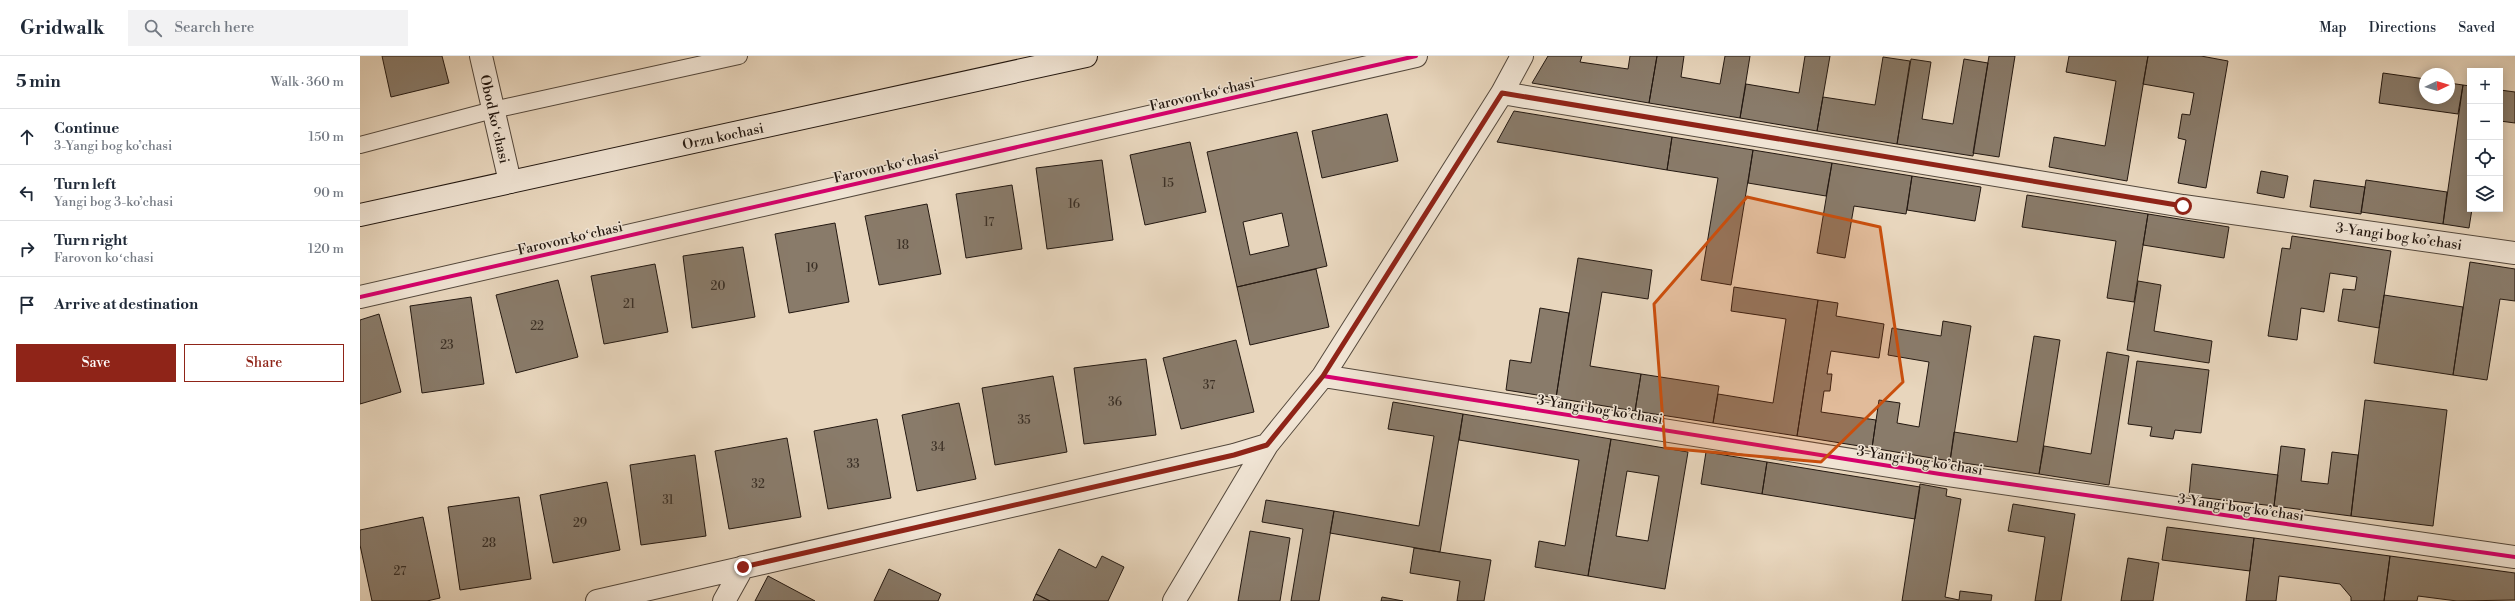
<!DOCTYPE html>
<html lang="en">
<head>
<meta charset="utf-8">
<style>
  :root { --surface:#fff; --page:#f2f2f3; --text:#1f2937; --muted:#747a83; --line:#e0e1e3; --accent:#8f2418 }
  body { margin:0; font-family:"Libre Bodoni",serif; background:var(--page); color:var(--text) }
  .controls { position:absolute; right:12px; top:12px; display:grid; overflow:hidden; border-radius:0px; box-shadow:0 2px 10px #0003 }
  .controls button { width:36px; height:36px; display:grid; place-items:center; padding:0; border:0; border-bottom:1px solid var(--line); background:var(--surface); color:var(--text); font:20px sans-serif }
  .compass { position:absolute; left:2059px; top:12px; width:36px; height:36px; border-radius:50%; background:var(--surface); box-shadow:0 2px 10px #0003; rotate:86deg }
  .stop { position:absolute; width:12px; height:12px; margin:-9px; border:3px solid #8f2418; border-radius:50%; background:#fff }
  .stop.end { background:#8f2418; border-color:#fff; box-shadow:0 1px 4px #0008 }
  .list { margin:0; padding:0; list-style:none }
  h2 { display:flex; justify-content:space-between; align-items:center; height:52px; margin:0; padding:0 16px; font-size:17px }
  h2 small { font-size:13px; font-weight:400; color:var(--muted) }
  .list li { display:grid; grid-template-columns:26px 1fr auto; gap:12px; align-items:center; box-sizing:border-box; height:56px; padding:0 16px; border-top:1px solid var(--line) }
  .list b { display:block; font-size:15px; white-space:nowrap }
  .list p { margin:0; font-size:13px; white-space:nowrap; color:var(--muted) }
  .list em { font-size:13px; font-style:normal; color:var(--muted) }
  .actions { display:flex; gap:8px; padding:12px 16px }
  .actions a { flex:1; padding:9px 0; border:1px solid var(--accent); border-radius:0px; text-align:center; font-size:14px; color:var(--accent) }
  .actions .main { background:var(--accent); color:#fff }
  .icon { flex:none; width:22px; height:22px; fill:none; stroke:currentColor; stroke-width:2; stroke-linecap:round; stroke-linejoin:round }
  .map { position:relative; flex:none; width:2155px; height:545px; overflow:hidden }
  header { display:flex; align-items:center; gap:24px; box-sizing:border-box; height:56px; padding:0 20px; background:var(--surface); border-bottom:1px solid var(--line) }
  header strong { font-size:19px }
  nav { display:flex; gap:22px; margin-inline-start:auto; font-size:14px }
  .search { width:280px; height:36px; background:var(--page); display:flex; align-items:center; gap:10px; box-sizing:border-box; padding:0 14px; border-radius:0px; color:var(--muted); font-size:15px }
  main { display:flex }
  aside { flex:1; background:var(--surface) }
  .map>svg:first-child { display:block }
  .building { fill:#897b6a; stroke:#231811; fill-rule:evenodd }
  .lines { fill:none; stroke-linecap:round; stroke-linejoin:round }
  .service-casing { stroke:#54483c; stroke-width:18 }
  .minor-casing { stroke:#54483c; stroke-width:24 }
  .secondary-casing { stroke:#231811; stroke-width:24 }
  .service { stroke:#f0e4d4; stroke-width:16 }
  .minor { stroke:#f0e4d4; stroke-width:22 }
  .secondary { stroke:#f0e4d4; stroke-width:22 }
  .cycleway-casing { stroke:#f0e4d4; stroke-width:6 }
  .cycleway { stroke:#d6006c; stroke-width:4 }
  .route { stroke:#8f2418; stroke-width:5 }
  .marked { fill:#ca4f0d; fill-opacity:0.2; stroke:#ca4f0d; stroke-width:3; stroke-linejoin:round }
  .labels { text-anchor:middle; stroke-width:3; stroke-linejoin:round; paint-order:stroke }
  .number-label { font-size:12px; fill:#3c3127 }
  .street-label { font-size:14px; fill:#231811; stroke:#f0e4d4 }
</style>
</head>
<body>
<header>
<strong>Gridwalk</strong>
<div class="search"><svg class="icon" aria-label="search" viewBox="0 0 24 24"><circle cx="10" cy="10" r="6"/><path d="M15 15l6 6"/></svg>Search here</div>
<nav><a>Map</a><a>Directions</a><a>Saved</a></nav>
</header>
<main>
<aside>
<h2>5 min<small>Walk · 360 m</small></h2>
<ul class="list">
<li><svg class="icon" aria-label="ahead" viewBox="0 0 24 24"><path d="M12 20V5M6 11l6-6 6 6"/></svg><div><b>Continue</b><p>3-Yangi bog koʼchasi</p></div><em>150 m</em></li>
<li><svg class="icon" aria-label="left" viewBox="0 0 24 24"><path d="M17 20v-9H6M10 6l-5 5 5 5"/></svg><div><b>Turn left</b><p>Yangi bog 3-koʼchasi</p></div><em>90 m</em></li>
<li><svg class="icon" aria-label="right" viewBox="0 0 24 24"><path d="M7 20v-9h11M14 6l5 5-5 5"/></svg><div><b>Turn right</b><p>Farovon koʻchasi</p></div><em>120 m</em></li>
<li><svg class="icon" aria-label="arrive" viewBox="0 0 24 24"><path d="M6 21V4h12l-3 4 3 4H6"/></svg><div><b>Arrive at destination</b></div></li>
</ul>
<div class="actions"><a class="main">Save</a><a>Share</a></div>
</aside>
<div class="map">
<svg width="2155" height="545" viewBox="0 0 2155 545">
  <rect width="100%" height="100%" fill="#e8d6bd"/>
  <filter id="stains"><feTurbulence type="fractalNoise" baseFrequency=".005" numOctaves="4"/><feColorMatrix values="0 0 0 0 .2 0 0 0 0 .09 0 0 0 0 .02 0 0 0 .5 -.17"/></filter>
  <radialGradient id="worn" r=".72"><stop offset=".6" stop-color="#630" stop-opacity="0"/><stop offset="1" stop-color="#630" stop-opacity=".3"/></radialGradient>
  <path class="building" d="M 22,0 L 82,0 L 89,27 L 31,41 Z
    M 1188,0 L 1222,0 L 1220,6 L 1268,13 L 1270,0 L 1297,0 L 1289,47 L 1172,27 Z
    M 1297,0 L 1324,0 L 1321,21 L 1360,28 L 1365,0 L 1390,0 L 1380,62 L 1289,47 Z
    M 1445,0 L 1470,0 L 1457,75 L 1380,62 L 1386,28 L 1439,37 Z
    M 1629,0 L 1655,0 L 1639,101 L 1613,97 Z
    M 1709,0 L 1788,0 L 1767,125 L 1689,111 L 1694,81 L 1745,90 L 1756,25 L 1706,16 Z
    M 1788,0 L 1841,0 L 1868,5 L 1846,132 L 1818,127 L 1826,84 L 1818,82 L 1822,58 L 1830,59 L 1834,37 L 1783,28 Z
    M 1523,1 L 1550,5 L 1537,88 L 1457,75 L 1463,41 L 1515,49 Z
    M 1551,3 L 1571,6 L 1562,63 L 1593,68 L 1604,3 L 1628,7 L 1613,100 L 1537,88 Z
    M 2023,17 L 2065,23 L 2065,42 L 2089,42 L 2089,27 L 2103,29 L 2098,58 L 2019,47 Z
    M 2103,29 L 2110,30 L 2112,153 L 2109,172 L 2083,168 Z
    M 2140,34 L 2155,36 L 2155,67 L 2140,65 Z
    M 1154,55 L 1312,81 L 1307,114 L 1137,86 Z
    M 1027,58 L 1038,105 L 962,122 L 952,75 Z
    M 937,76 L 967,210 L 877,231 L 847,96 ZM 922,157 L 929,190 L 890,199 L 883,166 Z
    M 1312,81 L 1393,94 L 1371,229 L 1341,224 L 1358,122 L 1307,114 Z
    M 830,86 L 846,156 L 785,169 L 770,99 Z
    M 1393,94 L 1472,107 L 1466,140 L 1388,127 Z
    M 742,104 L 753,184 L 687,193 L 676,112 Z
    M 1472,107 L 1552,120 L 1546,158 L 1494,150 L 1485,202 L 1457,197 Z
    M 1901,115 L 1928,120 L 1924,142 L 1897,137 Z
    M 1552,120 L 1621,131 L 1615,165 L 1547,154 Z
    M 1954,124 L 2005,131 L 2001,158 L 1950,151 Z
    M 2006,124 L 2087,136 L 2083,168 L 2001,156 Z
    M 652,129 L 662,193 L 606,202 L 596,138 Z
    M 1667,139 L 1788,158 L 1774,246 L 1747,242 L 1756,185 L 1662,171 Z
    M 567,148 L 581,218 L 519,229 L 505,160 Z
    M 1788,158 L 1869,171 L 1864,202 L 1783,189 Z
    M 475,167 L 489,246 L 429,257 L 415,178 Z
    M 1932,180 L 2031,195 L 2019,272 L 1978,265 L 1983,233 L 1995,234 L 1997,221 L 1970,217 L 1964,256 L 1941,252 L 1937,284 L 1908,280 L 1922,192 L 1930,193 Z
    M 383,191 L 395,261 L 332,272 L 323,200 Z
    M 1218,202 L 1292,214 L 1288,243 L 1242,236 L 1230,310 L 1281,318 L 1275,355 L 1196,342 Z
    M 2110,206 L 2155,213 L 2155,245 L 2140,243 L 2127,324 L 2093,319 Z
    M 295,208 L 308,276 L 244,288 L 231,220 Z
    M 956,213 L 969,271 L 890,289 L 877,231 Z
    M 198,224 L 218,301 L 156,317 L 136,239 Z
    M 1778,225 L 1801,229 L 1794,275 L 1852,285 L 1849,307 L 1767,294 Z
    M 1374,231 L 1458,244 L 1437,380 L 1353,367 L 1358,338 L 1413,347 L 1426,263 L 1371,255 Z
    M 2024,239 L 2103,251 L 2093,319 L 2014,307 Z
    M 111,241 L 124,328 L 62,337 L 50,250 Z
    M 1458,244 L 1478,247 L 1476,260 L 1524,268 L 1519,302 L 1471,295 L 1467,318 L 1472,318 L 1470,335 L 1464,335 L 1461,356 L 1516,364 L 1512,392 L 1437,380 Z
    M 1180,252 L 1209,257 L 1196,342 L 1146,334 L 1150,304 L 1171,307 Z
    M 19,258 L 41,336 L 0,348 L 0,264 Z
    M 1583,265 L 1611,270 L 1590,405 L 1512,392 L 1519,344 L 1540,347 L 1537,367 L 1559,371 L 1569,306 L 1528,299 L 1532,272 L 1581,280 Z
    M 1674,280 L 1700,284 L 1679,418 L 1590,405 L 1594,376 L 1657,386 Z
    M 876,284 L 894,356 L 821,373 L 803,302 Z
    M 1747,296 L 1769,300 L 1749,429 L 1679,418 L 1684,390 L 1731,398 Z
    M 786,303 L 796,379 L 724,388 L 714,312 Z
    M 1777,305 L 1849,314 L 1841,377 L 1815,374 L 1813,383 L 1790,380 L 1792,371 L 1768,368 Z
    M 1281,318 L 1359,330 L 1353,367 L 1275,355 Z
    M 693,320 L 707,396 L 635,409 L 622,332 Z
    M 2005,344 L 2087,354 L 2073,470 L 1991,460 Z
    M 1033,346 L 1103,358 L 1080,496 L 970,477 L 974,455 L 1059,470 L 1074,380 L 1028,373 Z
    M 599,347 L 616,423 L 557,435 L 542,359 Z
    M 1103,358 L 1251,383 L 1228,520 L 1175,511 L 1179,485 L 1205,490 L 1219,404 L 1099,384 Z
    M 517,363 L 531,442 L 468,453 L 454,375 Z
    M 427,382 L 441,461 L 369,473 L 355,395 Z
    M 1251,383 L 1328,396 L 1305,533 L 1228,520 ZM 1267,415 L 1299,420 L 1288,485 L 1256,480 Z
    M 1921,390 L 1945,393 L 1941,425 L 1968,428 L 1972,396 L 1998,399 L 1991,460 L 1914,450 Z
    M 1346,396 L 1407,406 L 1402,438 L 1341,428 Z
    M 335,399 L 346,480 L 281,489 L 270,409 Z
    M 1407,406 L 1560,431 L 1555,463 L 1402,438 Z
    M 1832,408 L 1918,419 L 1914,450 L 1829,440 Z
    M 247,426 L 260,494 L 193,507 L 180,439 Z
    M 1560,428 L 1587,433 L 1586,440 L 1601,443 L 1585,541 L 1599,544 L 1600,535 L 1632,539 L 1631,545 L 1542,545 Z
    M 159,441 L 171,523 L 100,534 L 88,451 Z
    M 906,444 L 974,455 L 959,545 L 931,545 L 943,473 L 902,466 Z
    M 1653,448 L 1715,458 L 1701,545 L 1675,545 L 1685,481 L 1648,475 Z
    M 63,461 L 80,542 L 67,545 L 12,545 L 0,489 L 0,474 Z
    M 1807,471 L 1894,482 L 1890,515 L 1802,504 Z
    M 890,475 L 930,482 L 920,545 L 878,545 Z
    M 1894,482 L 2030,500 L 2024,545 L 1991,545 L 1991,541 L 1980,528 L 1919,520 L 1916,545 L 1886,545 Z
    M 1054,492 L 1131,504 L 1124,545 L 1097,545 L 1100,525 L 1050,517 Z
    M 699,493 L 736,512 L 742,500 L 764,511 L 748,545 L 690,545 L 676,538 Z
    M 2030,500 L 2155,517 L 2155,544 L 2097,545 L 2058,540 L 2057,545 L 2024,545 Z
    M 1768,502 L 1799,507 L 1793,545 L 1761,545 Z
    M 529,513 L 581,538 L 578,545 L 514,545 Z
    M 408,520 L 455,545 L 395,545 Z
    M 676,538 L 690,545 L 673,545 Z
    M 1022,541 L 1043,545 L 1021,545 Z"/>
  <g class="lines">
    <defs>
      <path id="service" d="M 0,89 L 133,54 L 379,0"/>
      <path id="minor" d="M 121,0 L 150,126
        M 1142,37 L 1823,150 L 2155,197
        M 0,241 L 1056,0
        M 963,320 L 1580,418 L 2155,501
        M 237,545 L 874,399 L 907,389
        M 364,545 L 383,511
        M 814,545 L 907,389 L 963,320 L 1142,37 L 1162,0"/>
      <path id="secondary" d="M 0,159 L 726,0"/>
    </defs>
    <use href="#service" class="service-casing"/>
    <use href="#minor" class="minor-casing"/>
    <use href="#secondary" class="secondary-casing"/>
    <use href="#service" class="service"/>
    <use href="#minor" class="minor"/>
    <use href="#secondary" class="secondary"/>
    <defs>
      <path id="cycleway" d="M 0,241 L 1056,0
        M 963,320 L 1580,418 L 2155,501"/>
    </defs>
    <use href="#cycleway" class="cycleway-casing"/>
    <use href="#cycleway" class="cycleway"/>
  </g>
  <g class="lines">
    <path class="route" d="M 383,511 L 874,399 L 907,389 L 963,320 L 1142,37 L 1823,150"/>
  </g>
  <path class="marked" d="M 1387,141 L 1520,171 L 1543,326 L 1461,406 L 1305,392 L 1294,248 Z"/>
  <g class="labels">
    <g class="number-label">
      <text x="808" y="131">15</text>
      <text x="714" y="152">16</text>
      <text x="629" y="170">17</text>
      <text x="543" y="193">18</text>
      <text x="452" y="216">19</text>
      <text x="358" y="234">20</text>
      <text x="269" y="252">21</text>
      <text x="177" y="274">22</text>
      <text x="87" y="293">23</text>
      <text x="849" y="333">37</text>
      <text x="755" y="350">36</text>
      <text x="664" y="368">35</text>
      <text x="578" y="395">34</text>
      <text x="493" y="412">33</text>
      <text x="398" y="432">32</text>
      <text x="308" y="448">31</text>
      <text x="220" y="471">29</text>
      <text x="129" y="491">28</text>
      <text x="40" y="519">27</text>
    </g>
    <g class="street-label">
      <text transform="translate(842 38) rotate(-13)" y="5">Farovon koʻchasi</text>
      <text transform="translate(135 63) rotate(77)" y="5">Obod koʻchasi</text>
      <text transform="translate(363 80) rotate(-12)" y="5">Orzu kochasi</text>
      <text transform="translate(526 110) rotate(-13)" y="5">Farovon koʻchasi</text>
      <text transform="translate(2039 180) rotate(8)" y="5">3-Yangi bog koʼchasi</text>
      <text transform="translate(210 182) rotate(-13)" y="5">Farovon koʻchasi</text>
      <text transform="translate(1240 353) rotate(9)" y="5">3-Yangi bog koʼchasi</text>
      <text transform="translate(1560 404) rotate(9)" y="5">3-Yangi bog koʼchasi</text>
      <text transform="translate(1881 451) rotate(8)" y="5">3-Yangi bog koʼchasi</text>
    </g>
  </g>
  <rect width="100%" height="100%" filter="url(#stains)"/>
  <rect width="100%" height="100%" fill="url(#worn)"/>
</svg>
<div class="controls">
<button>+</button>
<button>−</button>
<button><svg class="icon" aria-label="locate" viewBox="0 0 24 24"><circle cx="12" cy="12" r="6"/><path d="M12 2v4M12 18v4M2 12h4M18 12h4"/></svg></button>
<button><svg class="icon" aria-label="layers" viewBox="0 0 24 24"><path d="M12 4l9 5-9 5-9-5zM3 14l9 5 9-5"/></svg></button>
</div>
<svg class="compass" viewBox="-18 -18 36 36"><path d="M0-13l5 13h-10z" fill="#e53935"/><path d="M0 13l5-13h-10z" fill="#747a83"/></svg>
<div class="stop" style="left:1823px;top:150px"></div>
<div class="stop end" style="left:383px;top:511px"></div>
</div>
</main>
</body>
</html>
